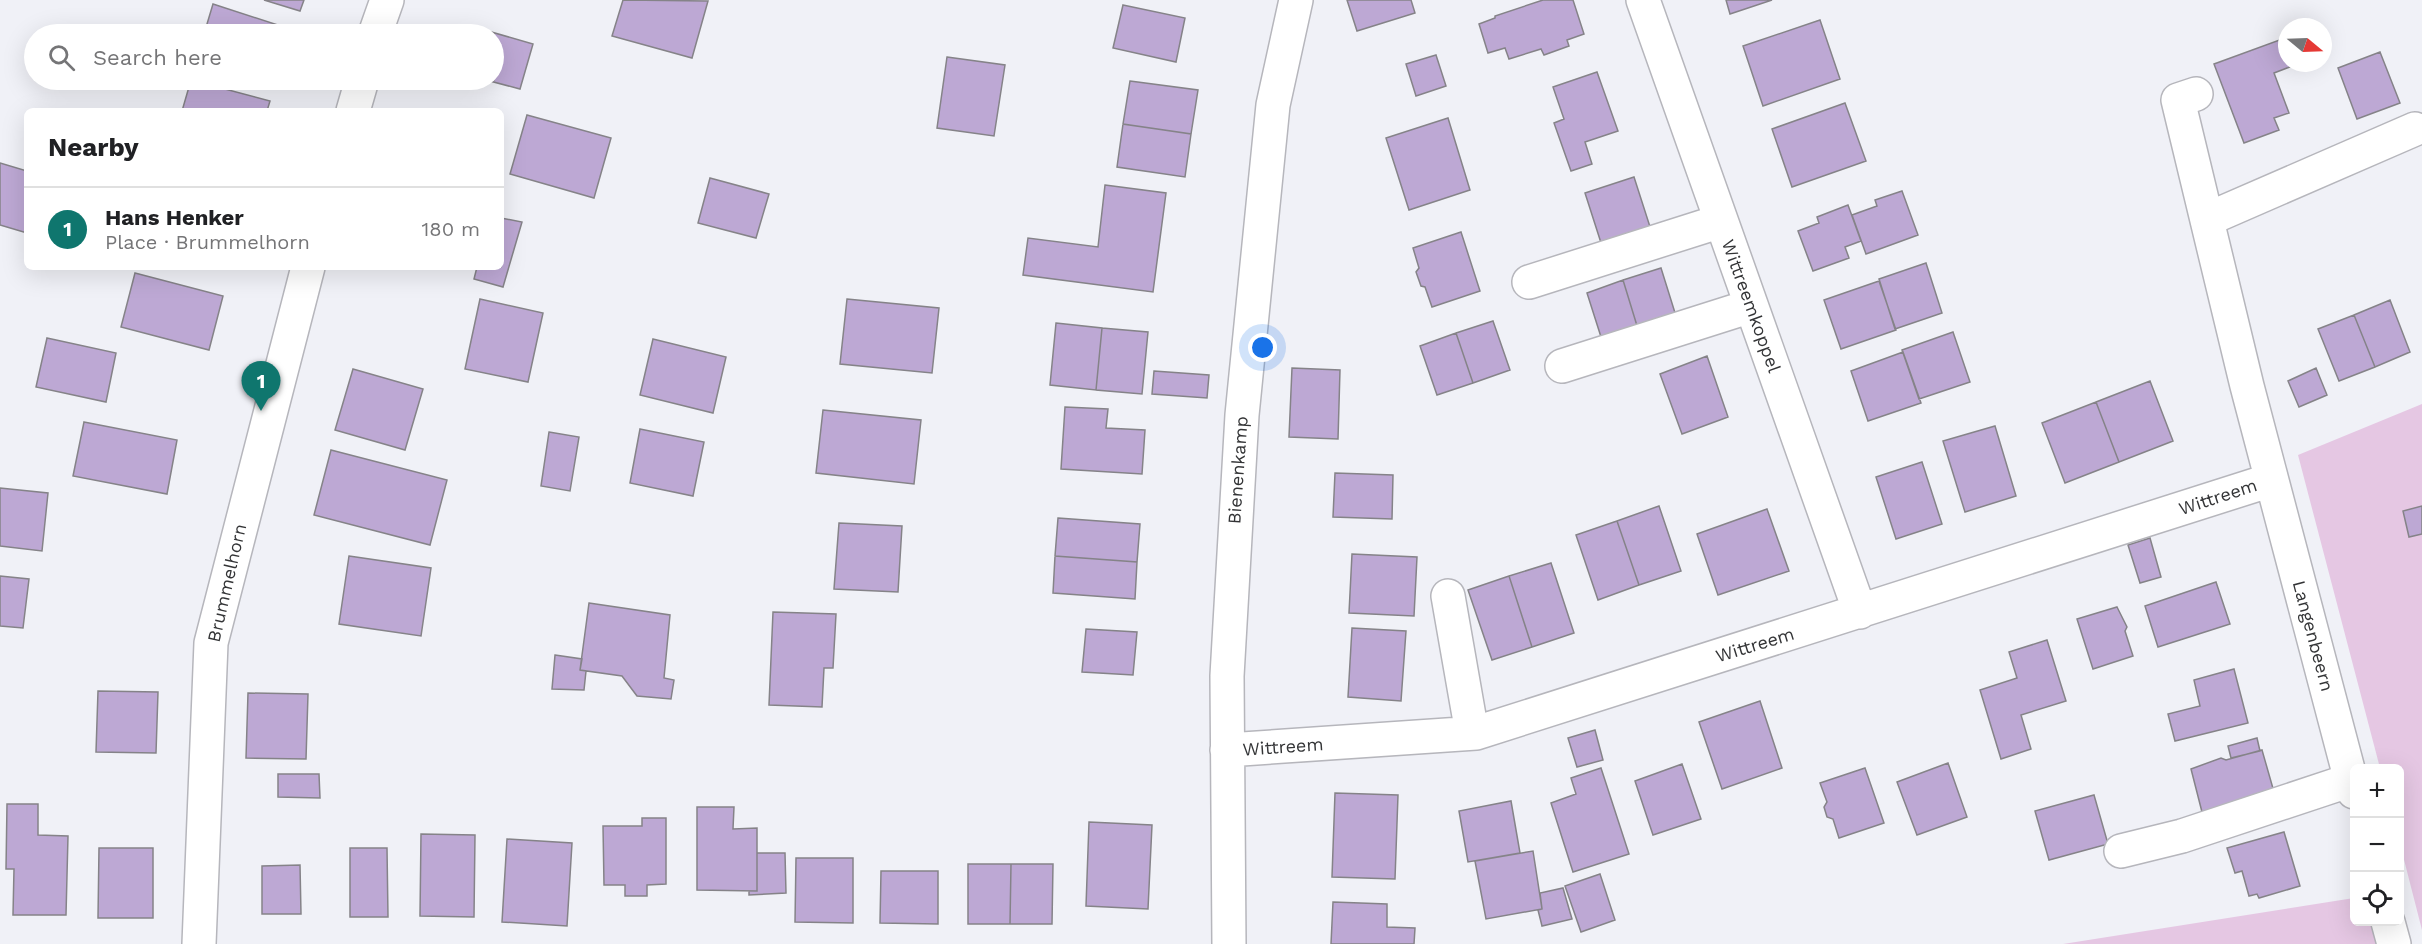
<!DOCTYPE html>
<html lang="en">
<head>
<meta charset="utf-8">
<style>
  :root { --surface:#fff; --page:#f6f6f6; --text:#202124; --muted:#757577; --line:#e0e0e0; --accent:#0f766e }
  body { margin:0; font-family:"Work Sans",sans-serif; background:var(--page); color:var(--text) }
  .controls { position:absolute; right:18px; bottom:18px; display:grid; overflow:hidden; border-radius:9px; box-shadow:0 6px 24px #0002 }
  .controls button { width:54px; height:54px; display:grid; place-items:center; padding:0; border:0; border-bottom:2px solid var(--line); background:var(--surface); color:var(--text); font:30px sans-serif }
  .compass { position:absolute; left:2278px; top:18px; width:54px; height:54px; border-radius:50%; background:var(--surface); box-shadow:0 6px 24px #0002; rotate:109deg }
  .you { position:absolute; left:1263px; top:348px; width:21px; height:21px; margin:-15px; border:4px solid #fff; border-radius:50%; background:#1a73e8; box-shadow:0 0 0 9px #1a73e833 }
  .badge { display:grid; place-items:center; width:39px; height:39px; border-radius:50%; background:var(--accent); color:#fff; font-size:20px; font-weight:700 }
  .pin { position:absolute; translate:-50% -50px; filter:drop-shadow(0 2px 3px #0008) }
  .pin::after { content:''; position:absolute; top:32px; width:21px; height:18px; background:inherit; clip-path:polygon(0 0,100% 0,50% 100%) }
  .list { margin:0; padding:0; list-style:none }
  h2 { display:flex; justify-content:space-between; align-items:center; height:78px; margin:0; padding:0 24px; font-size:26px }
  h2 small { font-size:20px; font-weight:400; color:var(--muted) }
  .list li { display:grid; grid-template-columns:39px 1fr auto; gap:18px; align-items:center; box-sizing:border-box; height:84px; padding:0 24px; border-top:2px solid var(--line) }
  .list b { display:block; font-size:22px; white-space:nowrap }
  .list p { margin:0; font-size:20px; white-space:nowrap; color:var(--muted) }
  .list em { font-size:20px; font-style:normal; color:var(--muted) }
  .icon { flex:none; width:33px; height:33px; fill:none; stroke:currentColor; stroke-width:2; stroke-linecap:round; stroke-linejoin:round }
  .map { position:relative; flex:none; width:2422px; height:944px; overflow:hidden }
  .search { position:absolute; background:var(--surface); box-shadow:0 6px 24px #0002; left:24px; top:24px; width:480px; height:66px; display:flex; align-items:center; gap:15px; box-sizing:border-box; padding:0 21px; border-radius:33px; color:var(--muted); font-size:22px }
  .panel { position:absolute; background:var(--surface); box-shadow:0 6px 24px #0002; left:24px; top:108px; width:480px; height:162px; border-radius:9px }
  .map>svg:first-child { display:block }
  .green { fill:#e5c7e3 }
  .building { fill:#bda8d4; stroke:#858388; stroke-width:1.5 }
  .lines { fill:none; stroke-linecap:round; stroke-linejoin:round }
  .minor-casing { stroke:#b6b6bc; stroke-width:36 }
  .minor { stroke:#fff; stroke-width:33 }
  .labels { text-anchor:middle; stroke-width:4.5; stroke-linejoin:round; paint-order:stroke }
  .street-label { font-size:18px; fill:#333436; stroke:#fff }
</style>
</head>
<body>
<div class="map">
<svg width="2422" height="944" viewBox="0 0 2422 944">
  <rect width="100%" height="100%" fill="#f0f1f7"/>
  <path class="green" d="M 2422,404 L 2422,930 L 2400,844 L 2400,768 L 2380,768 L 2298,455 Z
    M 2354,898 L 2354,922 L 2374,922 L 2380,944 L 2063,944 Z"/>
  <path class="building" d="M 264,0 L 304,0 L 300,11 Z
    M 623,0 L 708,1 L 692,58 L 612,36 Z
    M 1347,0 L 1411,0 L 1415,13 L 1357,31 Z
    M 1543,0 L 1573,0 L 1584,34 L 1567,40 L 1569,46 L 1544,55 L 1541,49 L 1509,59 L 1505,48 L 1488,53 L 1479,24 L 1495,18 L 1495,16 Z
    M 1726,0 L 1772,0 L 1730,14 Z
    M 213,4 L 287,28 L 285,34 L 204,34 Z
    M 1123,5 L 1185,18 L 1176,62 L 1113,48 Z
    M 1820,20 L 1840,79 L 1763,106 L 1743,46 Z
    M 481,29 L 533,44 L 520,89 L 486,80 L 494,80 L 494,34 L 480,34 Z
    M 2285,38 L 2287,63 L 2294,63 L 2295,65 L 2274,73 L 2289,113 L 2274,118 L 2279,130 L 2244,143 L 2214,64 Z
    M 2380,52 L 2400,103 L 2357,119 L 2338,68 Z
    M 1436,55 L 1446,86 L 1416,96 L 1406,64 Z
    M 947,57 L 1005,65 L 994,136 L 937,128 Z
    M 1597,72 L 1618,131 L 1585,142 L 1592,164 L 1571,171 L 1554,123 L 1564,119 L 1553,87 Z
    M 191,80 L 270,101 L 267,111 L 182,111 Z
    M 1130,81 L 1198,90 L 1191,134 L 1123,124 Z
    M 1845,103 L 1866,161 L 1792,187 L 1772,129 Z
    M 527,115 L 611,138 L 594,198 L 510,174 Z
    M 1448,118 L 1470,190 L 1409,210 L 1386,138 Z
    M 1123,124 L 1191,134 L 1185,177 L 1117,167 Z
    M 0,163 L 27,171 L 27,233 L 0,225 Z
    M 1634,177 L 1652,233 L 1603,249 L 1585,193 Z
    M 710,178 L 769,194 L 756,238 L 698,223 Z
    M 1105,185 L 1166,193 L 1153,292 L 1023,275 L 1028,238 L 1098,247 Z
    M 1902,191 L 1918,235 L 1866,254 L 1852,215 L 1877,206 L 1875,200 Z
    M 1848,205 L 1861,241 L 1845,247 L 1849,258 L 1813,271 L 1798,231 L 1819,223 L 1817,217 Z
    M 501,218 L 522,222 L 503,287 L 474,279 L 477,267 L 501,267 Z
    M 1461,232 L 1480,291 L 1432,307 L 1425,287 L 1421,286 L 1416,272 L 1419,268 L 1413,248 Z
    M 1926,263 L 1942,313 L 1895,329 L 1879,279 Z
    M 1661,268 L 1676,316 L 1638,329 L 1623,280 Z
    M 135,273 L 223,296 L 209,350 L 121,327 Z
    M 1623,280 L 1638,329 L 1602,340 L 1587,293 Z
    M 1879,281 L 1896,330 L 1841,349 L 1824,300 Z
    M 480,299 L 543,313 L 528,382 L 465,369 Z
    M 847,299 L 939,308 L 932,373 L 840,364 Z
    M 2390,300 L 2410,352 L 2375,367 L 2354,315 Z
    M 2354,315 L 2375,367 L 2339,381 L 2318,329 Z
    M 1493,321 L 1510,370 L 1473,383 L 1456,333 Z
    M 1056,323 L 1102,328 L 1096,390 L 1050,385 Z
    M 1102,328 L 1148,332 L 1142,394 L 1096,390 Z
    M 1953,332 L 1970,382 L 1919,399 L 1902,350 Z
    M 1456,333 L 1473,383 L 1437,395 L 1420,346 Z
    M 47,338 L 116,353 L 106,402 L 36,387 Z
    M 653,339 L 726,357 L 713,413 L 640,395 Z
    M 1903,352 L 1921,403 L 1868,421 L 1851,371 Z
    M 1707,356 L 1728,417 L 1682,434 L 1660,374 Z
    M 1292,368 L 1340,370 L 1338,439 L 1289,437 Z
    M 2316,368 L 2327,395 L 2299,407 L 2288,381 Z
    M 353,369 L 423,389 L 405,450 L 335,430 Z
    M 1154,371 L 1209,375 L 1207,398 L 1152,394 Z
    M 2150,381 L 2173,441 L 2119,462 L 2096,402 Z
    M 2096,402 L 2119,462 L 2065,483 L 2042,423 Z
    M 1065,407 L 1108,409 L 1106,428 L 1145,430 L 1142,474 L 1061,469 Z
    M 823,410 L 921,420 L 914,484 L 816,473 Z
    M 84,422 L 177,440 L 167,494 L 73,476 Z
    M 1995,426 L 2016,496 L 1965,512 L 1943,441 Z
    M 640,429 L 704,442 L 693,496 L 630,483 Z
    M 549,432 L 579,437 L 570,491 L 541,486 Z
    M 331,450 L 447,480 L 430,545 L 314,515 Z
    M 1922,462 L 1942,524 L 1896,539 L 1876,477 Z
    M 1335,473 L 1393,475 L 1392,519 L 1333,517 Z
    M 0,488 L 48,493 L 42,551 L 0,546 Z
    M 1659,506 L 1681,571 L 1639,585 L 1617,521 Z
    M 2422,506 L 2422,534 L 2409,537 L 2403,511 Z
    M 1767,509 L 1789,571 L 1718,595 L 1697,534 Z
    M 1058,518 L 1140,524 L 1137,562 L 1055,556 Z
    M 1617,521 L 1639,585 L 1598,600 L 1576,535 Z
    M 839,523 L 902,526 L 898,592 L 834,589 Z
    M 2150,538 L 2161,577 L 2140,583 L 2128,545 Z
    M 1352,554 L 1417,557 L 1414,616 L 1349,613 Z
    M 349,556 L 431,568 L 421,636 L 339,624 Z
    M 1055,556 L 1137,562 L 1135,599 L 1053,593 Z
    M 1551,563 L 1574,633 L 1532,647 L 1509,576 Z
    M 0,576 L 29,579 L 23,628 L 0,626 Z
    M 1509,576 L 1532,647 L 1492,660 L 1468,590 Z
    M 2216,582 L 2230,624 L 2158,647 L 2145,606 Z
    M 589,603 L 670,615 L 664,678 L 674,680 L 671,699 L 637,696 L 622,676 L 580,670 Z
    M 2117,607 L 2127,627 L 2125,631 L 2133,656 L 2093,669 L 2077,619 Z
    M 773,612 L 836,614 L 833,668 L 824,668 L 822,707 L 769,705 Z
    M 1352,628 L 1406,631 L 1401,701 L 1348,697 Z
    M 1086,629 L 1137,632 L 1133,675 L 1082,672 Z
    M 2047,640 L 2066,701 L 2021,715 L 2031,749 L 2001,759 L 1980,690 L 2017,678 L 2009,652 Z
    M 555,655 L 582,659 L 580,670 L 586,671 L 584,690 L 552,689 Z
    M 2234,669 L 2248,723 L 2175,741 L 2168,714 L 2200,706 L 2194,680 Z
    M 98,691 L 158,692 L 156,753 L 96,752 Z
    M 248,693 L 308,694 L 306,759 L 246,758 Z
    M 1760,701 L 1782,768 L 1722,789 L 1699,722 Z
    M 1595,730 L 1603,760 L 1577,767 L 1568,738 Z
    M 2257,738 L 2260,751 L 2231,758 L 2228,746 Z
    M 2262,750 L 2274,792 L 2202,812 L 2191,769 L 2221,758 L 2226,760 Z
    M 1948,763 L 1967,817 L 1917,835 L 1897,782 Z
    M 1682,764 L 1701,819 L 1653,835 L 1635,781 Z
    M 1601,768 L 1629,854 L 1573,872 L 1551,803 L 1576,794 L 1571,778 Z
    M 1865,768 L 1884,823 L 1839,838 L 1833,819 L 1827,817 L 1824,807 L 1827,802 L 1820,783 Z
    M 278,774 L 319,774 L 320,798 L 278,797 Z
    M 1335,793 L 1398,795 L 1395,879 L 1332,877 Z
    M 2094,795 L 2108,844 L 2049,860 L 2035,811 Z
    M 1511,801 L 1520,853 L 1468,862 L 1459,811 Z
    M 7,804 L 38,804 L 38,835 L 68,836 L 66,915 L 13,915 L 14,869 L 6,869 Z
    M 697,807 L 734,807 L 733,829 L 757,828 L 757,891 L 697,890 Z
    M 642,818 L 666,818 L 666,884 L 647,885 L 647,896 L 625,896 L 625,885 L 604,885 L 603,826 L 642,826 Z
    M 1089,822 L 1152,825 L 1148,909 L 1086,906 Z
    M 2284,832 L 2300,886 L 2259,898 L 2257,894 L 2249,896 L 2242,871 L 2235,873 L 2227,848 Z
    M 421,834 L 475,835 L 474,917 L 420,916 Z
    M 507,839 L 572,843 L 567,926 L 502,922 Z
    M 99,848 L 153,848 L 153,918 L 98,918 Z
    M 350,848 L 387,848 L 388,917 L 350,917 Z
    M 1533,851 L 1542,909 L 1486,919 L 1475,861 Z
    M 757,853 L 785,853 L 786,893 L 749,895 L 749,891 L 757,891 Z
    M 796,858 L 853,858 L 853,923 L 795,922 Z
    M 968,864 L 1011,864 L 1010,924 L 968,924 Z
    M 1011,864 L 1053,864 L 1052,924 L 1010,924 Z
    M 300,865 L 301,914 L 262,914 L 262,866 Z
    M 881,871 L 938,871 L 938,924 L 880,923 Z
    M 1600,874 L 1615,920 L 1581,932 L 1565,886 Z
    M 1563,888 L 1572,919 L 1542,926 L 1538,910 L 1542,909 L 1540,893 Z
    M 1333,902 L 1387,904 L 1387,927 L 1415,928 L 1414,944 L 1331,944 Z"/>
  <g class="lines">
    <defs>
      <path id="minor" d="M 1643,0 L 1860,612
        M 375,34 L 387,0
        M 2196,94 L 2178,100 L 2247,386 L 2354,792
        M 353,111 L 362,80
        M 2208,219 L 2415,129
        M 1529,282 L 1721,221
        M 1562,366 L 1751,306
        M 1448,596 L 1472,733
        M 1227,750 L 1476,733 L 2271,480
        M 2121,851 L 2182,836 L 2351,780
        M 2388,922 L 2394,944
        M 199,944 L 211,643 L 308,267
        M 1229,944 L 1227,676 L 1242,415 L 1273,105 L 1296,0"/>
    </defs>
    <use href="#minor" class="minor-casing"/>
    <use href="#minor" class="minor"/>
  </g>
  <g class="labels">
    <g class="street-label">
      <text transform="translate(1751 306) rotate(70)" y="6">Wittreemkoppel</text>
      <text transform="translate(1238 470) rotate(-86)" y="6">Bienenkamp</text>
      <text transform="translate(2218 497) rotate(-18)" y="6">Wittreem</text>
      <text transform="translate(227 583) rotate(-77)" y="6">Brummelhorn</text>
      <text transform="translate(2313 636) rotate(75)" y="6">Langenbeern</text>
      <text transform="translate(1755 645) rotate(-17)" y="6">Wittreem</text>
      <text transform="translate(1283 747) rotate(-4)" y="6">Wittreem</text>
    </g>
  </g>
</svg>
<div class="controls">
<button>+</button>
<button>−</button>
<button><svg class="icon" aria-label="locate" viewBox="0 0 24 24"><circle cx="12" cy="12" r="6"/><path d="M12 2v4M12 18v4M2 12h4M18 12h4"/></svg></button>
</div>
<svg class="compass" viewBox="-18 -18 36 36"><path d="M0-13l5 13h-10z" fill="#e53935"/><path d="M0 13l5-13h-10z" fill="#757577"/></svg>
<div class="you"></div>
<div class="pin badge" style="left:261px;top:411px">1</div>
<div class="search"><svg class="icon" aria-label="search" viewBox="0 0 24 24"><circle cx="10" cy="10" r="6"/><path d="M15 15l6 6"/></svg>Search here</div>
<section class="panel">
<h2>Nearby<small></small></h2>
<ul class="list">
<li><span class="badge">1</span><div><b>Hans Henker</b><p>Place · Brummelhorn</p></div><em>180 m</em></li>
</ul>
</section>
</div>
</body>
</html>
